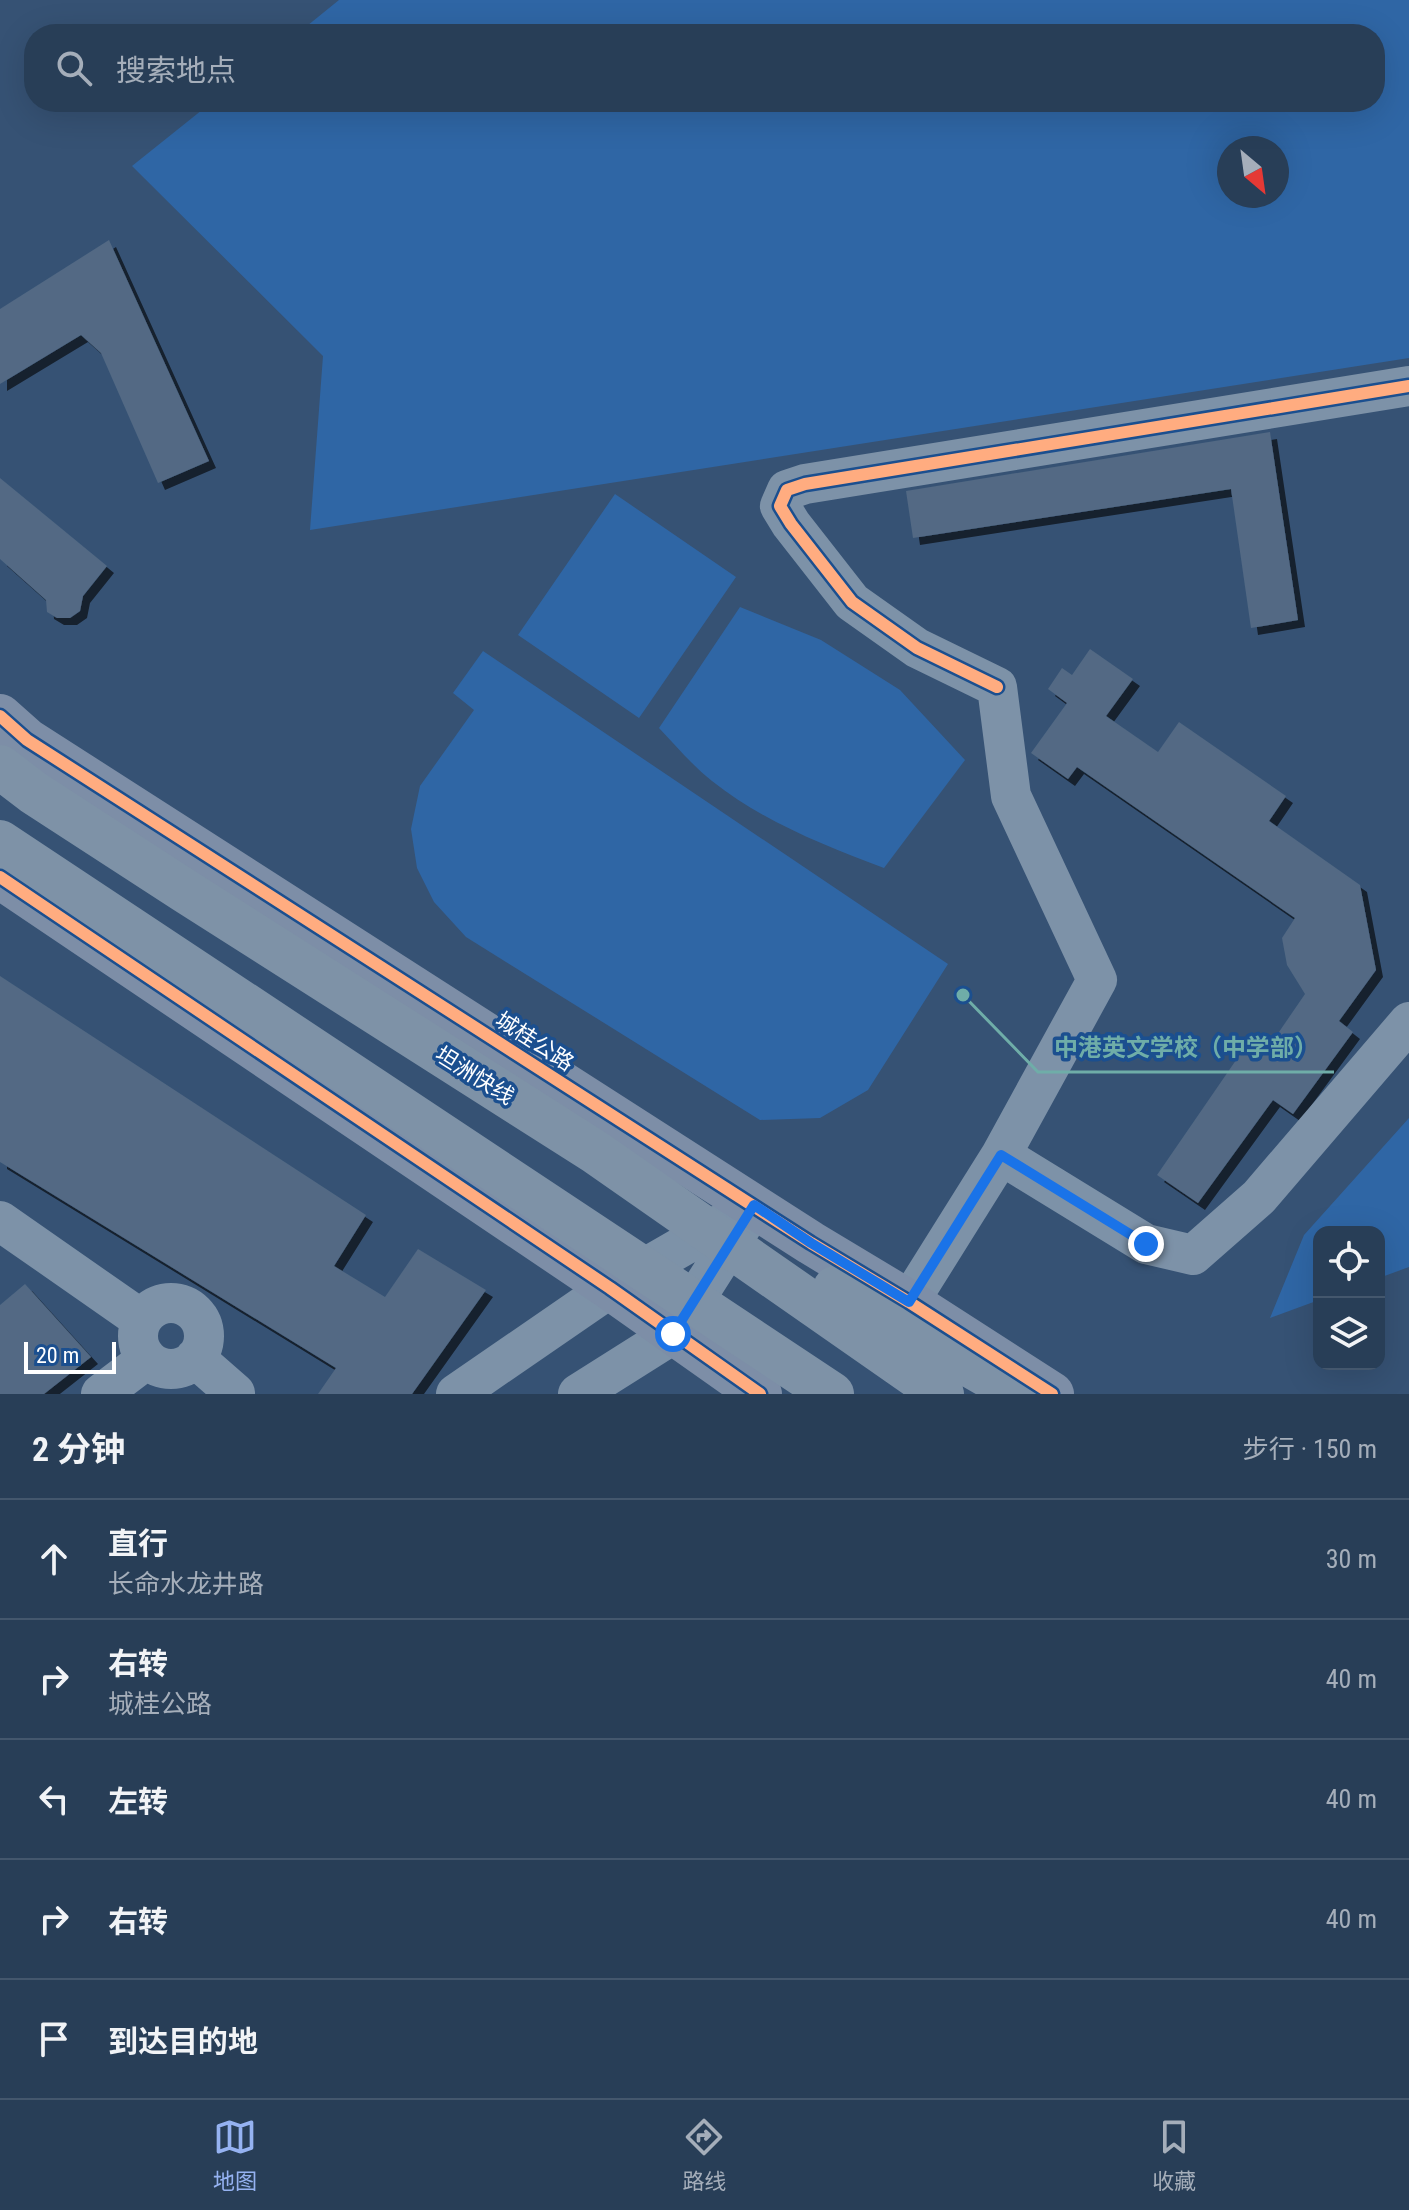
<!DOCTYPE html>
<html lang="zh">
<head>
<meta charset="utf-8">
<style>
  :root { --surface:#283e57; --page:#30455d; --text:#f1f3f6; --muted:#a5aeba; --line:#44576d; --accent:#95b2f1 }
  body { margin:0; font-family:"Roboto Condensed","Noto Sans SC",sans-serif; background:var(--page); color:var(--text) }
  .controls { position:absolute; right:24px; bottom:24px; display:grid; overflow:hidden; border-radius:16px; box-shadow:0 8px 32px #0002 }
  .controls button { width:72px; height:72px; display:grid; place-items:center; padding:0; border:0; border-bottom:2px solid var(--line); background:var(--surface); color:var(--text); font:40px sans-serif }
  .compass { position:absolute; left:1217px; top:136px; width:72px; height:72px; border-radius:50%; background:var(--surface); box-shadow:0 8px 32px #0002; rotate:151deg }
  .scale { position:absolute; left:24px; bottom:20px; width:92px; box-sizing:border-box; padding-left:8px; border:4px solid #fff; border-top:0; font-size:22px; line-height:28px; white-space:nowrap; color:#fff; -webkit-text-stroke:6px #1b4f8f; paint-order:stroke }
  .stop { position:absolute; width:24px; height:24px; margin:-18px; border:6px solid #1a73e8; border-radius:50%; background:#fff }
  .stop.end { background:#1a73e8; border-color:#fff; box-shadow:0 2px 8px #0008 }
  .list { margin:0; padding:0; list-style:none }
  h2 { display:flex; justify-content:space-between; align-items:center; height:104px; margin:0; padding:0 32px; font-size:34px }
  h2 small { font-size:26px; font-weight:400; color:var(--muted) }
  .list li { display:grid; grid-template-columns:52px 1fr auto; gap:24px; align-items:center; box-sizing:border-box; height:120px; padding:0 32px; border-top:2px solid var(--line) }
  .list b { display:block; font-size:30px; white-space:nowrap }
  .list p { margin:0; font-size:26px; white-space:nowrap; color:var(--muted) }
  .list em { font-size:26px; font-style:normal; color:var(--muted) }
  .icon { flex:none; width:44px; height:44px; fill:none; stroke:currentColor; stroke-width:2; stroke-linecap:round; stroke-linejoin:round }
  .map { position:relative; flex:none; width:1409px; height:1394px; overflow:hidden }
  .search { position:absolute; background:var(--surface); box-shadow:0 8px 32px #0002; left:24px; right:24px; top:24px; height:88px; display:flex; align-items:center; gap:20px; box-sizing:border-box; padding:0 28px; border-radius:32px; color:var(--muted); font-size:30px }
  .sheet { height:704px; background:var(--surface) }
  nav { display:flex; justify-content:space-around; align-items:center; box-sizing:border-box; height:112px; border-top:2px solid var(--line); background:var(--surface); font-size:22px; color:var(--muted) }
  nav a { display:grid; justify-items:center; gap:4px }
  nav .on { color:var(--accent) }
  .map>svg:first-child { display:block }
  .green { fill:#2f66a5; fill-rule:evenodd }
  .building { fill:#526984; filter:url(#shadow) }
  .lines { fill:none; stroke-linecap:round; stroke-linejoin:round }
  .minor { stroke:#7d92a8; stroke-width:40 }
  .major { stroke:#7d8ea7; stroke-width:44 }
  .highway { stroke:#7e92a7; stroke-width:44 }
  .cycleway-casing { stroke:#1b4f8f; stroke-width:17 }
  .cycleway { stroke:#ffac80; stroke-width:12 }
  .route { stroke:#1a73e8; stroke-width:10 }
  .labels { text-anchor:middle; stroke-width:7; stroke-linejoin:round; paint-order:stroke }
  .street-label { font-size:22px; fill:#fff; stroke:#1b4f8f }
  .leader { fill:none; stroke:#6fada8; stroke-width:3 }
  .callout-dot { fill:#6fada8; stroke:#1b4f8f; stroke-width:3 }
  .callout-label { font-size:24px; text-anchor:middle; font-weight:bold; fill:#6fada8; stroke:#1b4f8f; stroke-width:7; stroke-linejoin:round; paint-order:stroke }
</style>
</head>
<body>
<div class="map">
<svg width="1409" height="1394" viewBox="0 0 1409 1394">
  <defs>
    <filter id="shadow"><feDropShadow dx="7" dy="7" stdDeviation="0" flood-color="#0009"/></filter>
  </defs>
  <rect width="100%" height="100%" fill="#365274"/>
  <path class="green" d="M 339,0 L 1409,0 L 1409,358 L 310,530 L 323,356 L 132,166 L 212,102 L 1375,102 L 1375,34 L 297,34 ZM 1277,148 L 1277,196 L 1229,196 L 1229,148 Z
    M 615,494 L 736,577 L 639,718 L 518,635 Z
    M 740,607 L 821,640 L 900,690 L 965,760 L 884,868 C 823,845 764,822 712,781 C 693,766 676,746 659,728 Z
    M 483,651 L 948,964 L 868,1090 L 820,1118 L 760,1120 L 466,937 L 434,902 L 417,868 L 411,829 L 420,786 L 474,710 L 453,693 Z
    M 1409,1118 L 1409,1267 L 1379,1278 L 1379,1232 L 1319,1232 L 1319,1300 L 1270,1318 L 1304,1235 Z"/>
  <path class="building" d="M 109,240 L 209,461 L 158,483 L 101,353 L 81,335 L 0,384 L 0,309 Z
    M 1270,432 L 1298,620 L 1251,628 L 1231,489 L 913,538 L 906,491 Z
    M 0,478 L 107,566 L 83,596 L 80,611 L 70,618 L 57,618 L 47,612 L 46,600 L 0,559 Z
    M 1090,649 L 1133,679 L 1106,716 L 1158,752 L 1179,722 L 1286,796 L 1269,821 L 1360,885 L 1376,970 L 1339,1021 L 1353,1032 L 1293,1114 L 1273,1100 L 1198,1203 L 1157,1175 L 1243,1050 L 1259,1061 L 1305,994 L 1287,965 L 1282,938 L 1295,918 L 1077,767 L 1068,779 L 1031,753 L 1067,703 L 1048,689 L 1062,668 L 1072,675 Z
    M 0,976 L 366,1215 L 334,1266 L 385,1297 L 418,1249 L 486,1290 L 412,1394 L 318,1394 L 336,1368 L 0,1162 Z
    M 25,1284 L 91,1357 L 44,1394 L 0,1394 L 0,1305 Z"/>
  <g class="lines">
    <path class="minor" d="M 1001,1155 L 1097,980 L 1011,796 L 997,687 L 917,648 L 852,602 L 791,524 L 780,506 L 787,490 L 805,484 L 1409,386
      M 0,1221 L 142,1320
      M 909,1302 L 1001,1155 L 1146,1244 L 1193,1255 L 1259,1197 L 1409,1022
      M138 1336a33 33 0 1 1 66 0a33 33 0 1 1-66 0Z
      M 195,1358 L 235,1393
      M 101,1394 L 147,1359
      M 456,1394 L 610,1288 L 754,1205
      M 578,1394 L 673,1334 L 746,1219"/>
    <path class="major" d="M 0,716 L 27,740 L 811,1243 L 909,1302 L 1052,1394
      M 0,877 L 610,1288 L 760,1394"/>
    <path class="highway" d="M 0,767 L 34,793 L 185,891 L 595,1152 L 942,1394
      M 0,842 L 832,1394
      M 835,1288 L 1020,1394"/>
    <defs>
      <path id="cycleway" d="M 997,687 L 917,648 L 852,602 L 791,524 L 780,506 L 787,490 L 805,484 L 1409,386
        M 0,716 L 27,740 L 811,1243 L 909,1302 L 1052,1394
        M 0,877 L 610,1288 L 760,1394"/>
    </defs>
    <use href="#cycleway" class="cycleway-casing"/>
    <use href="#cycleway" class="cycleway"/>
  </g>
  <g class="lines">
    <path class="route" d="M 673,1334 L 754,1205 L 811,1243 L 909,1302 L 1001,1155 L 1146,1244"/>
  </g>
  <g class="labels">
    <g class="street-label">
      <text transform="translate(535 1041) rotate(33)" y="8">城桂公路</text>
      <text transform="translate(475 1075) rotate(32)" y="8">坦洲快线</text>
    </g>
  </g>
  <path class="leader" d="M963 995L1038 1072H1334"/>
  <circle class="callout-dot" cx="963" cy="995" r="8"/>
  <g class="callout-label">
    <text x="1186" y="1056">中港英文学校（中学部）</text>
  </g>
</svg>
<div class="controls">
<button><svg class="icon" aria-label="locate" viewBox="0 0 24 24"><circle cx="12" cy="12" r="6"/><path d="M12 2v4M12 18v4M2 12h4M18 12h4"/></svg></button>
<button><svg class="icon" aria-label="layers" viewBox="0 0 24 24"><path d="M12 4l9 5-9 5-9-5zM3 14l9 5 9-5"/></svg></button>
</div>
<svg class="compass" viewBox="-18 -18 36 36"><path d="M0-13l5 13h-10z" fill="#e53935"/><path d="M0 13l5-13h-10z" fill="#a5aeba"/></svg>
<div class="scale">20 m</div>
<div class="stop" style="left:673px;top:1334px"></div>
<div class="stop end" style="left:1146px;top:1244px"></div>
<div class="search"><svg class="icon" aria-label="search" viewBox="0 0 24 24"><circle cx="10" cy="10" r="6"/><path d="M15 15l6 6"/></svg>搜索地点</div>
</div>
<section class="sheet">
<h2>2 分钟<small>步行 · 150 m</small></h2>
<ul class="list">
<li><svg class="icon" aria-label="ahead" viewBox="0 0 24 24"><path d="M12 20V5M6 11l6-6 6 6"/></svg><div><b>直行</b><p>长命水龙井路</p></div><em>30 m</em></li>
<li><svg class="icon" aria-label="right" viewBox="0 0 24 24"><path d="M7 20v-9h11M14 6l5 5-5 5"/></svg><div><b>右转</b><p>城桂公路</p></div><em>40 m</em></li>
<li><svg class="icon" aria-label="left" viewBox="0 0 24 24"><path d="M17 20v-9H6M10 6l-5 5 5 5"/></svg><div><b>左转</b></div><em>40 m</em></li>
<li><svg class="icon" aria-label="right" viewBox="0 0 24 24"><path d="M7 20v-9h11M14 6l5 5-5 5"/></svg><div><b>右转</b></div><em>40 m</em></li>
<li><svg class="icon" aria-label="arrive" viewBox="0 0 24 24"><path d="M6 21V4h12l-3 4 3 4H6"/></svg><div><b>到达目的地</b></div></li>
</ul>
</section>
<nav>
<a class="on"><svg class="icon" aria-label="map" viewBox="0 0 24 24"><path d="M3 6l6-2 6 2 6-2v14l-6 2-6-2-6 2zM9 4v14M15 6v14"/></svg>地图</a>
<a><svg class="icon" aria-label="directions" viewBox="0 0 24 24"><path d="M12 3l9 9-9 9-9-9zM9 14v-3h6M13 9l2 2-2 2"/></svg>路线</a>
<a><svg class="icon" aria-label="saved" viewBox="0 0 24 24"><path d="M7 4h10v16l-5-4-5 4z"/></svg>收藏</a>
</nav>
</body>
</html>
